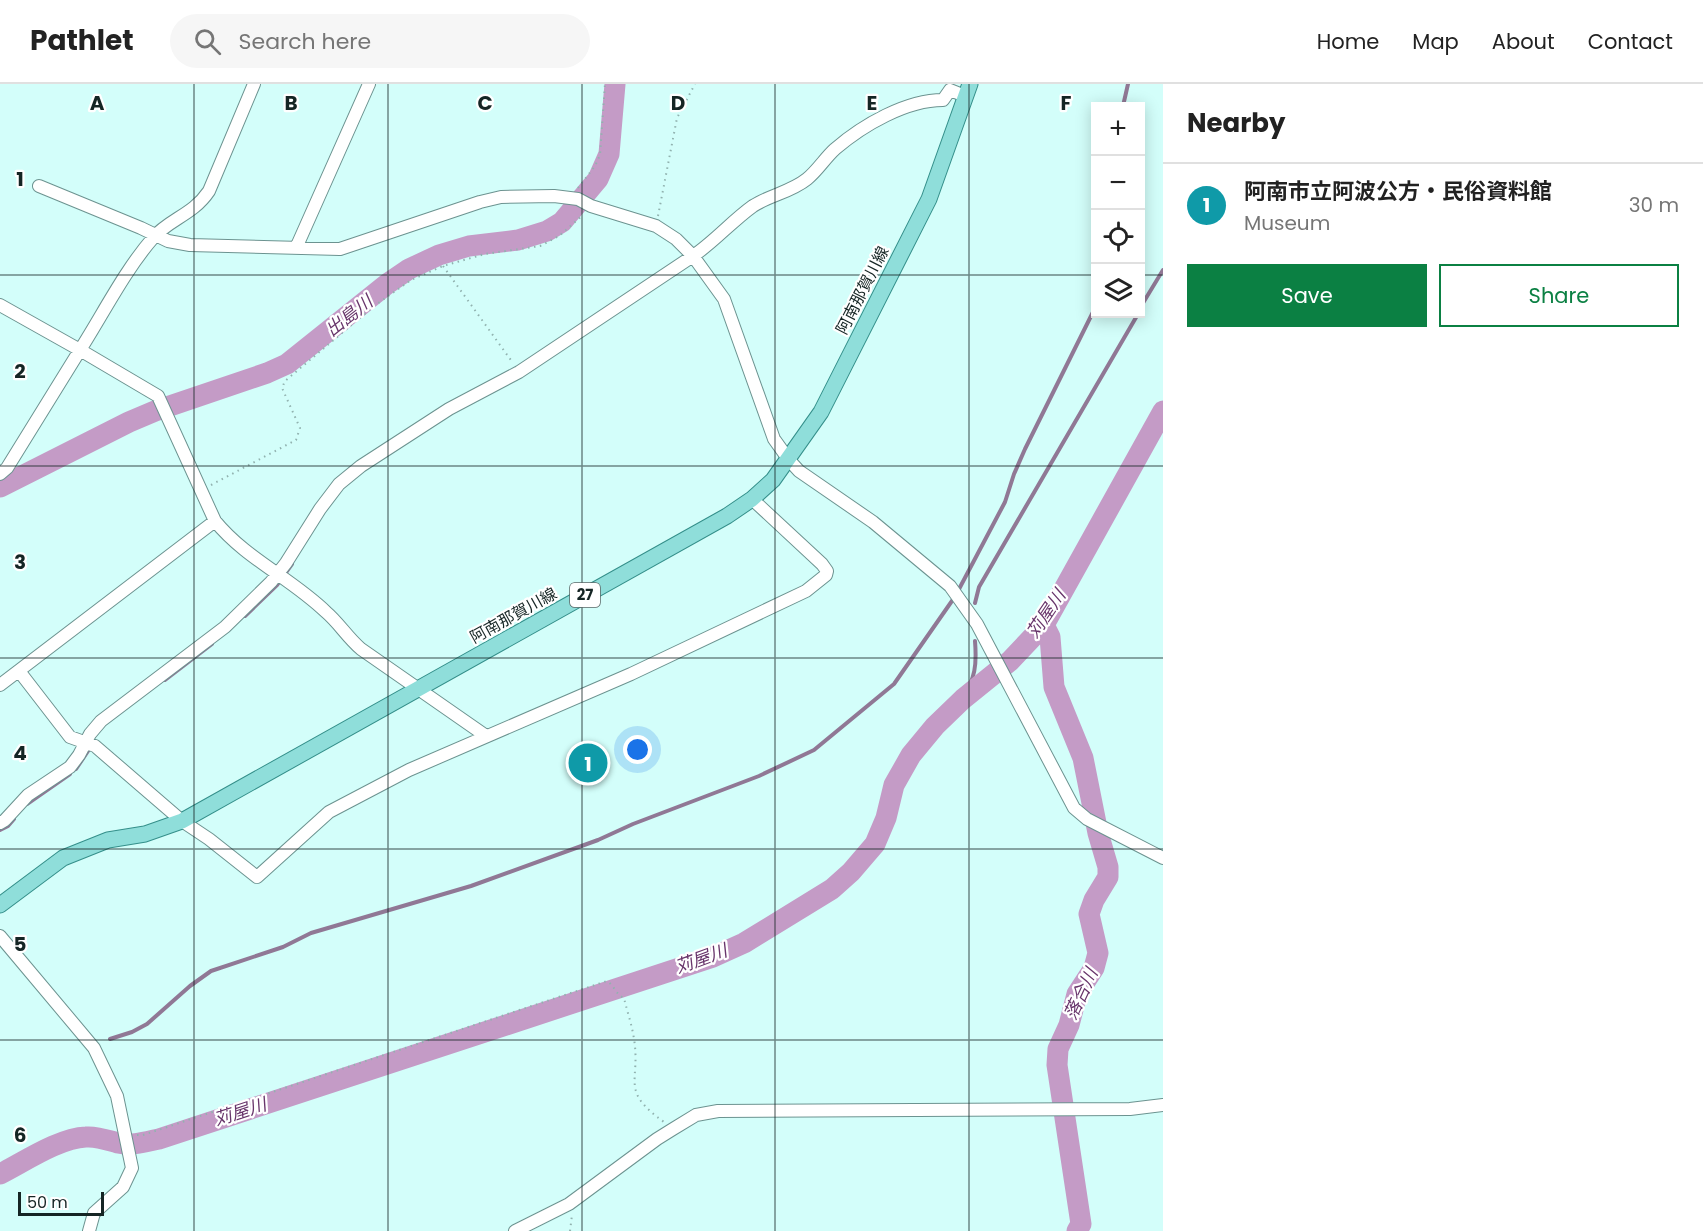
<!DOCTYPE html>
<html lang="en">
<head>
<meta charset="utf-8">
<style>
  :root { --surface:#fff; --page:#f6f6f6; --text:#222; --muted:#767676; --line:#e0e0e0; --accent:#0b8043 }
  body { margin:0; font-family:Poppins,"Noto Sans JP",sans-serif; background:var(--page); color:var(--text) }
  .controls { position:absolute; right:18px; top:18px; display:grid; overflow:hidden; border-radius:0px; box-shadow:0 3px 15px #0003 }
  .controls button { width:54px; height:54px; display:grid; place-items:center; padding:0; border:0; border-bottom:2px solid var(--line); background:var(--surface); color:var(--text); font:30px sans-serif }
  .scale { position:absolute; left:18px; bottom:15px; width:86px; box-sizing:border-box; padding-left:6px; border:3px solid #152524; border-top:0; font-size:16px; line-height:21px; white-space:nowrap; color:#152524; -webkit-text-stroke:4px #fff; paint-order:stroke }
  .you { position:absolute; left:638px; top:666px; width:21px; height:21px; margin:-15px; border:4px solid #fff; border-radius:50%; background:#1a73e8; box-shadow:0 0 0 9px #1a73e833 }
  .badge { display:grid; place-items:center; width:39px; height:39px; border-radius:50%; background:var(--accent); color:#fff; font-size:20px; font-weight:700 }
  .pin { position:absolute; translate:-50% -50%; border:3px solid #fff; box-shadow:0 2px 6px #0006 }
  .list { margin:0; padding:0; list-style:none }
  h2 { display:flex; justify-content:space-between; align-items:center; height:78px; margin:0; padding:0 24px; font-size:26px }
  h2 small { font-size:20px; font-weight:400; color:var(--muted) }
  .list li { display:grid; grid-template-columns:39px 1fr auto; gap:18px; align-items:center; box-sizing:border-box; height:84px; padding:0 24px; border-top:2px solid var(--line) }
  .list b { display:block; font-size:22px; white-space:nowrap }
  .list p { margin:0; font-size:20px; white-space:nowrap; color:var(--muted) }
  .list em { font-size:20px; font-style:normal; color:var(--muted) }
  .actions { display:flex; gap:12px; padding:18px 24px }
  .actions a { flex:1; padding:14px 0; border:2px solid var(--accent); border-radius:0px; text-align:center; font-size:21px; color:var(--accent) }
  .actions .main { background:var(--accent); color:#fff }
  .icon { flex:none; width:33px; height:33px; fill:none; stroke:currentColor; stroke-width:2; stroke-linecap:round; stroke-linejoin:round }
  .map { position:relative; flex:none; width:1163px; height:1147px; overflow:hidden }
  header { display:flex; align-items:center; gap:36px; box-sizing:border-box; height:84px; padding:0 30px; background:var(--surface); border-bottom:2px solid var(--line) }
  header strong { font-size:28px }
  nav { display:flex; gap:33px; margin-inline-start:auto; font-size:21px }
  .search { width:420px; height:54px; background:var(--page); display:flex; align-items:center; gap:15px; box-sizing:border-box; padding:0 21px; border-radius:33px; color:var(--muted); font-size:22px }
  main { display:flex }
  aside { flex:1; background:var(--surface) }
  .map>svg:first-child { display:block }
  .lines { fill:none; stroke-linecap:round; stroke-linejoin:round }
  .stream { stroke:#907895; stroke-width:4 }
  .river { stroke:#c49bc6; stroke-width:21 }
  .minor-casing { stroke:#6c9390; stroke-width:14 }
  .major-casing { stroke:#348f8a; stroke-width:17 }
  .path { stroke:#91b2af; stroke-width:2; stroke-dasharray:1.5 4.5; stroke-linecap:butt }
  .minor { stroke:#fff; stroke-width:12 }
  .major { stroke:#8fdeda; stroke-width:15 }
  .grid { fill:none; stroke:#152524; stroke-width:1.5; stroke-opacity:0.55 }
  .labels { text-anchor:middle; stroke-width:4.5; stroke-linejoin:round; paint-order:stroke }
  .shield { fill:#fff; stroke:#5b6666; stroke-width:1.5 }
  .shield-label { font-size:15px; font-weight:bold; fill:#152524 }
  .street-label { font-size:16px; fill:#152524; stroke:#fff }
  .water-label { font-size:18px; font-style:italic; fill:#68356b; stroke:#fff }
  .grid-label { font-size:20px; text-anchor:middle; font-weight:bold; fill:#152524; stroke:#fff; stroke-width:4.5; stroke-linejoin:round; paint-order:stroke }
</style>
</head>
<body>
<header>
<strong>Pathlet</strong>
<div class="search"><svg class="icon" aria-label="search" viewBox="0 0 24 24"><circle cx="10" cy="10" r="6"/><path d="M15 15l6 6"/></svg>Search here</div>
<nav><a>Home</a><a>Map</a><a>About</a><a>Contact</a></nav>
</header>
<main>
<div class="map">
<svg width="1163" height="1147" viewBox="0 0 1163 1147">
  <rect width="100%" height="100%" fill="#d3fefa"/>
  <g class="lines">
    <path class="stream" d="M 1123,22 L 1128,0
      M 1140,224 L 1163,186
      M 958,507 L 1005,418 L 1014,390 L 1025,365 L 1096,222
      M 975,519 L 979,503 L 1138,230
      M 245,532 L 277,501 L 292,480
      M 165,596 L 212,560
      M 963,615 C 975,593 977,582 975,557
      M 76,685 L 90,664
      M 27,720 L 70,690
      M 0,746 L 8,742 L 14,735
      M 110,955 L 132,948 L 147,940 L 190,902 L 211,887 L 283,863 L 311,849 L 471,802 L 598,756 L 633,740 L 759,692 L 814,666 L 894,600 L 954,514"/>
    <path class="river" d="M 0,403 L 129,338 L 155,327 L 267,289 L 287,280 L 387,200 L 409,185 L 439,171 L 469,162 L 518,156 L 547,147 L 562,138 L 598,95 L 609,70 L 615,0
      M 1044,541 L 1050,553 L 1054,603 L 1083,674 L 1098,749 L 1108,783 L 1108,793 L 1094,816 L 1089,830 L 1098,869 L 1094,884 L 1077,910 L 1069,941 L 1058,965 L 1057,981 L 1081,1140 L 1077,1147
      M 0,1090 C 24,1078 59,1054 86,1053 C 97,1052 107,1056 118,1059 C 132,1062 145,1058 159,1055 L 713,873 L 744,859 L 832,805 L 851,788 L 875,760 L 886,734 L 894,701 L 911,671 L 935,642 L 963,615 L 1010,577 L 1044,541 L 1163,327"/>
    <defs>
      <path id="minor" d="M 39,102 L 141,144 L 168,157 L 190,161 L 340,165 L 480,118 L 501,113 L 554,112 L 578,115 L 591,122 L 656,142 L 676,155 L 693,172 L 724,215 L 774,355 L 789,376 L 799,387 L 873,438 L 950,502 L 977,540 L 1074,724 L 1087,735 L 1163,774
        M 296,164 L 369,0
        M 0,221 L 80,266 C 103,230 125,186 153,154 C 169,135 193,131 209,107 L 254,0
        M 0,390 L 7,384 L 80,266 L 158,312 L 215,437 C 246,475 291,494 326,528 C 339,539 347,553 361,565 L 486,652
        M 19,587 L 70,653 L 95,662 L 182,737 L 209,755 L 257,793 L 329,728 L 409,686 L 631,590 L 806,507 L 826,491 L 827,487 L 822,480 L 752,415
        M 0,601 L 215,437
        M 0,739 L 5,736 L 28,711 L 70,683 L 79,671 L 90,650 L 101,637 L 225,543 L 271,498 L 286,479 L 320,425 L 339,400 L 361,382 L 449,325 L 519,288 L 693,172 C 714,158 732,137 753,122 C 770,111 791,108 807,95 C 818,86 825,74 835,65 C 863,41 906,16 943,16 L 950,6 L 965,12
        M 0,852 L 94,964 L 117,1012 L 132,1084 L 123,1103 L 94,1129 L 89,1147
        M 515,1147 L 569,1120 L 657,1055 L 673,1045 L 696,1031 L 718,1027 L 1130,1025 L 1163,1021"/>
      <path id="major" d="M 0,821 L 63,774 L 108,756 L 145,750 L 182,737 L 727,432 L 752,415 L 773,396 L 821,328 L 929,115 L 970,0"/>
    </defs>
    <use href="#minor" class="minor-casing"/>
    <use href="#major" class="major-casing"/>
    <path class="path" d="M 578,104 L 595,82 L 600,71 L 605,0
      M 658,132 L 677,34 L 695,0
      M 443,182 L 513,279
      M 211,401 L 296,356 L 300,344 L 282,304 L 285,297 L 374,222 L 411,196 L 443,182 L 485,170 L 540,162 L 559,152 L 583,131
      M 137,1051 L 143,1051 L 607,897 C 615,902 615,910 624,914 C 627,927 632,941 634,955 C 641,998 619,1006 664,1038
      M 570,1147 L 572,1131"/>
    <use href="#minor" class="minor"/>
    <use href="#major" class="major"/>
  </g>
  <path class="grid" d="M 194,0 L 194,1147M 388,0 L 388,1147M 582,0 L 582,1147M 775,0 L 775,1147M 969,0 L 969,1147M 0,191 L 1096,191M 1140,191 L 1163,191M 0,382 L 1163,382M 0,574 L 1163,574M 0,765 L 1163,765M 0,956 L 1163,956"/>
  <g class="labels">
    <rect class="shield" x="570" y="499" width="30" height="24" rx="4.5"/>
    <g class="shield-label">
      <text x="585" y="516">27</text>
    </g>
    <g class="street-label">
      <text transform="translate(862 206) rotate(-63)" y="6">阿南那賀川線</text>
      <text transform="translate(513 531) rotate(-29)" y="6">阿南那賀川線</text>
    </g>
    <g class="water-label">
      <text transform="translate(349 232) rotate(-38)" y="6">出島川</text>
      <text transform="translate(1046 530) rotate(-56)" y="6">苅屋川</text>
      <text transform="translate(701 875) rotate(-20)" y="6">苅屋川</text>
      <text transform="translate(1081 910) rotate(-65)" y="6">落合川</text>
      <text transform="translate(240 1028) rotate(-18)" y="6">苅屋川</text>
    </g>
  </g>
  <g class="grid-label">
    <text x="97" y="26">A</text>
    <text x="291" y="26">B</text>
    <text x="485" y="26">C</text>
    <text x="678" y="26">D</text>
    <text x="872" y="26">E</text>
    <text x="1066" y="26">F</text>
    <text x="20" y="102">1</text>
    <text x="20" y="294">2</text>
    <text x="20" y="485">3</text>
    <text x="20" y="676">4</text>
    <text x="20" y="867">5</text>
    <text x="20" y="1058">6</text>
  </g>
</svg>
<div class="controls">
<button>+</button>
<button>−</button>
<button><svg class="icon" aria-label="locate" viewBox="0 0 24 24"><circle cx="12" cy="12" r="6"/><path d="M12 2v4M12 18v4M2 12h4M18 12h4"/></svg></button>
<button><svg class="icon" aria-label="layers" viewBox="0 0 24 24"><path d="M12 4l9 5-9 5-9-5zM3 14l9 5 9-5"/></svg></button>
</div>
<div class="scale">50 m</div>
<div class="you"></div>
<div class="pin badge" style="left:588px;top:679px;background:#0f9aa8">1</div>
</div>
<aside>
<h2>Nearby<small></small></h2>
<ul class="list">
<li><span class="badge" style="background:#0f9aa8">1</span><div><b>阿南市立阿波公方・民俗資料館</b><p>Museum</p></div><em>30 m</em></li>
</ul>
<div class="actions"><a class="main">Save</a><a>Share</a></div>
</aside>
</main>
</body>
</html>
